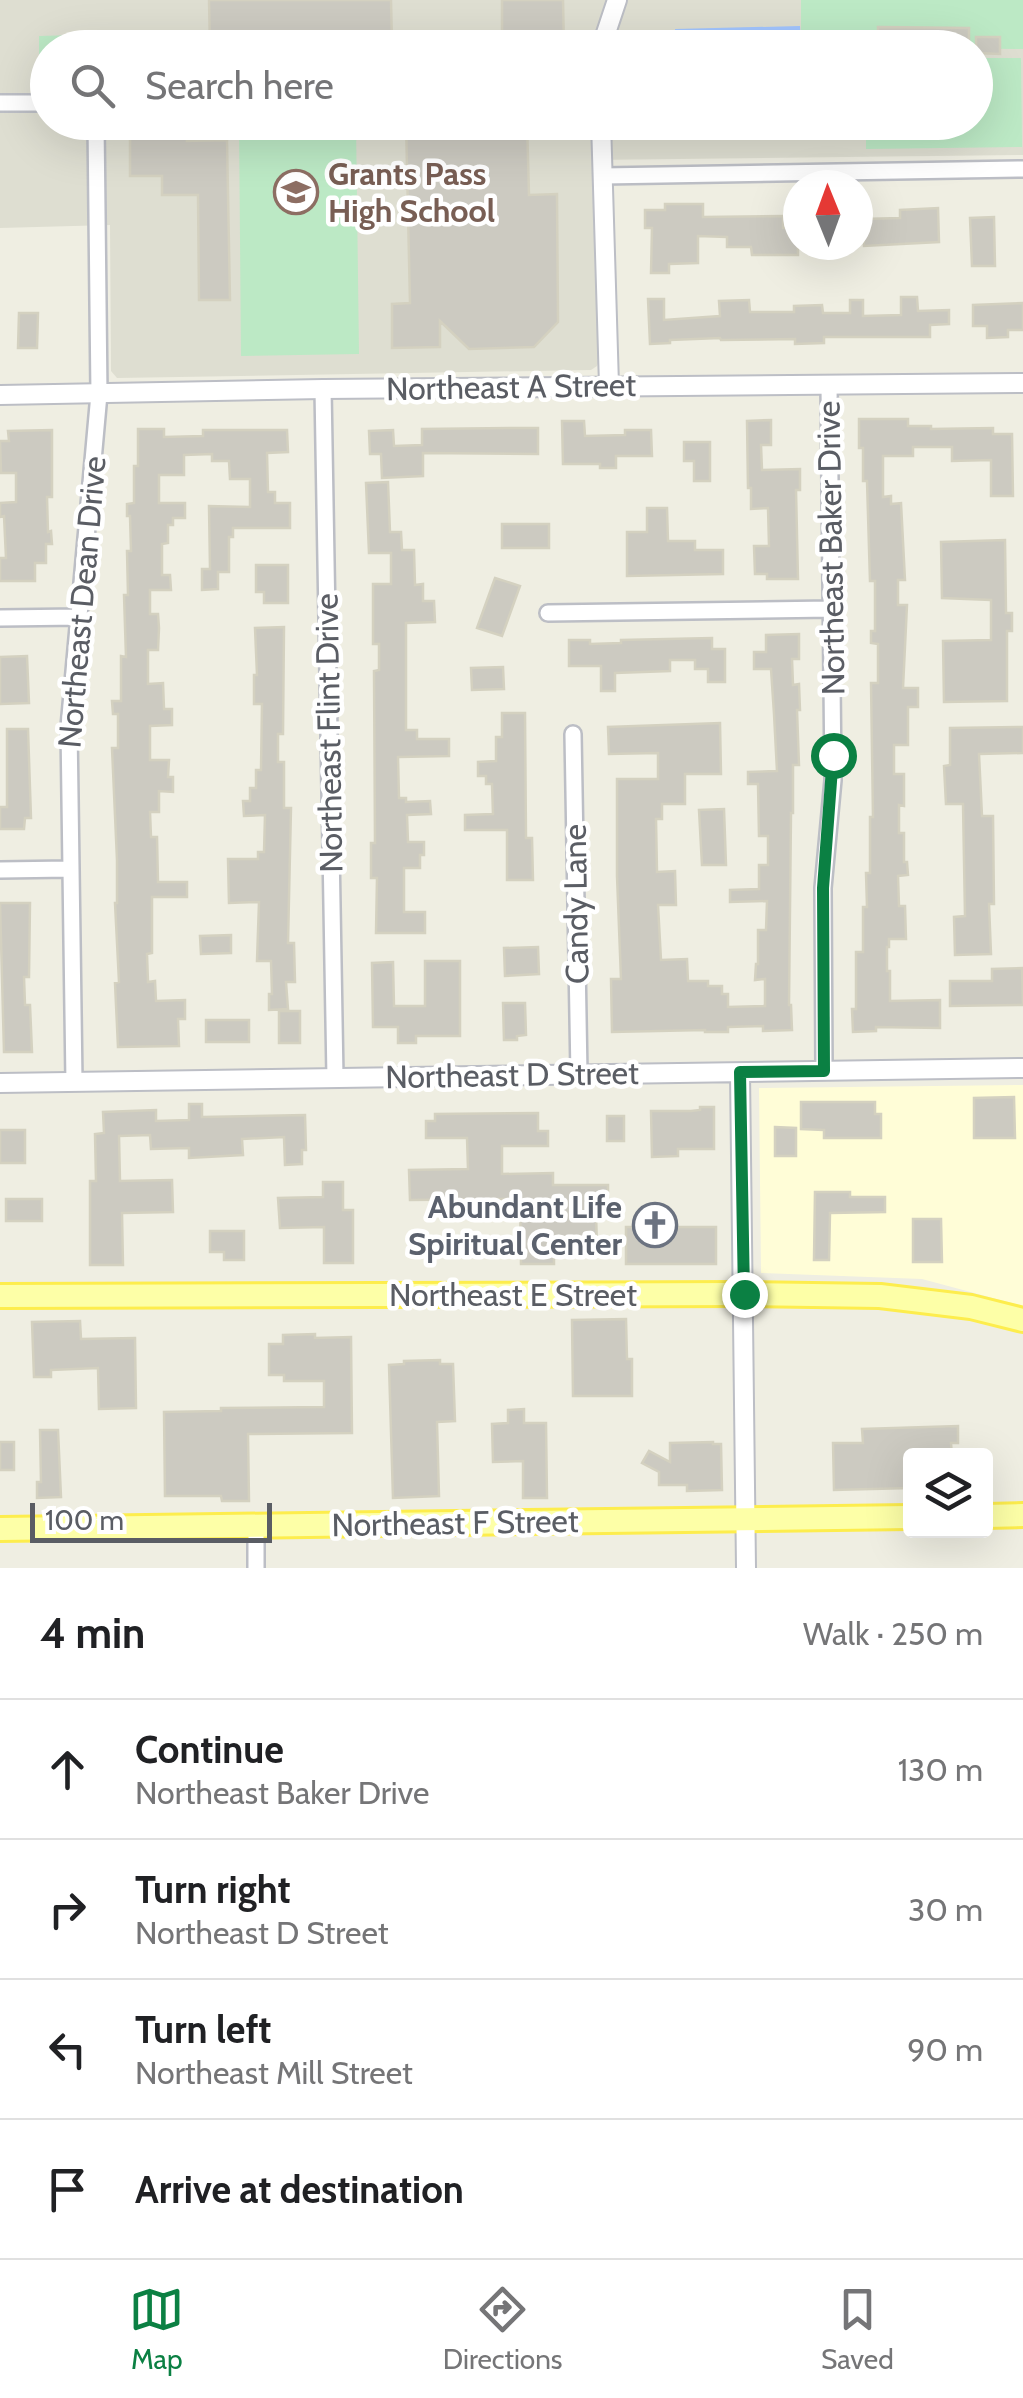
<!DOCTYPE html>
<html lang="en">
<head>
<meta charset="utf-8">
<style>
  :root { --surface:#fff; --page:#f2f2f2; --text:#202124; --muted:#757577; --line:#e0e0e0; --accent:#0b8043 }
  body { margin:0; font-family:Cabin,sans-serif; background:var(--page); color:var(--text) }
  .controls { position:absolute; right:30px; bottom:30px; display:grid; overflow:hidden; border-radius:10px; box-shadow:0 10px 40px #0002 }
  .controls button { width:90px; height:90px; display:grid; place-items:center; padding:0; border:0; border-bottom:2px solid var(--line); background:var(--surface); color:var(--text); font:50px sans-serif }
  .compass { position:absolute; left:783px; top:170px; width:90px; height:90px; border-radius:50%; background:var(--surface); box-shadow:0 10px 40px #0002; rotate:359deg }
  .scale { position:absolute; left:30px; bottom:25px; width:242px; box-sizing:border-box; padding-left:10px; border:5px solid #5a5d64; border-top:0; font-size:28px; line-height:35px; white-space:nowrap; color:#5a5d64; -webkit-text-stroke:8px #fff; paint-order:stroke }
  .stop { position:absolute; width:30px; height:30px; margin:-22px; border:8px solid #0b8043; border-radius:50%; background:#fff }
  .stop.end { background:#0b8043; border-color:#fff; box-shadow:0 2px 10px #0008 }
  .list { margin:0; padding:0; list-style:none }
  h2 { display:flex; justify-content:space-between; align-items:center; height:130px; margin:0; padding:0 40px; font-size:42px }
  h2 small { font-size:32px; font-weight:400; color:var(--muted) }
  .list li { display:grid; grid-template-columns:65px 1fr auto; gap:30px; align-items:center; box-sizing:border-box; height:140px; padding:0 40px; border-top:2px solid var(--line) }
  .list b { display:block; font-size:38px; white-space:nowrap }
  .list p { margin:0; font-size:32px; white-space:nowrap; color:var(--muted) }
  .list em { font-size:32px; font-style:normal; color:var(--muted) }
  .icon { flex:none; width:55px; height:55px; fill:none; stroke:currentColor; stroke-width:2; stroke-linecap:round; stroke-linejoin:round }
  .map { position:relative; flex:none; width:1023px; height:1568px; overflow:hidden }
  .search { position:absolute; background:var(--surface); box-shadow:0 10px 40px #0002; left:30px; right:30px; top:30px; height:110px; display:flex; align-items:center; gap:25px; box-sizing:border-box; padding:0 35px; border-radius:55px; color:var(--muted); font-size:38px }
  .sheet { height:690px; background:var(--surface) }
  nav { display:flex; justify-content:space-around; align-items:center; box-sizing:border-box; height:140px; border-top:2px solid var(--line); background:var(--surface); font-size:28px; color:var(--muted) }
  nav a { display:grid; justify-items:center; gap:5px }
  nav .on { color:var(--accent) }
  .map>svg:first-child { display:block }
  .commercial { fill:#fffdd7 }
  .education { fill:#deded1; fill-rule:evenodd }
  .green { fill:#bce9c5 }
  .water { fill:#a2c5ff }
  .building { fill:#cccac1; stroke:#d4d1c0; stroke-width:2.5 }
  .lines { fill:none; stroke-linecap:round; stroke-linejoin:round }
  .minor-casing { stroke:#bcbec5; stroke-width:20 }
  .tertiary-casing { stroke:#bcbec5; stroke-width:22 }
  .primary-casing { stroke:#fded4d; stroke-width:28 }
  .minor { stroke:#fff; stroke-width:15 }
  .tertiary { stroke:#fff; stroke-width:18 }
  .primary { stroke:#fdffa7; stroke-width:22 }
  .route { stroke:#0b8043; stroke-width:12 }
  .labels { text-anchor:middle; stroke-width:9; stroke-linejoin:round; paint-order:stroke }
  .education-label { font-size:32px; font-weight:bold; fill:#785e54; stroke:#fff; text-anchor:start }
  .street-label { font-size:32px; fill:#5a5d64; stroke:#fff }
  .worship-label { font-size:32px; font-weight:bold; fill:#5b616d; stroke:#fff; text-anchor:end }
</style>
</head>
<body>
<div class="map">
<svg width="1023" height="1568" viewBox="0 0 1023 1568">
  <rect width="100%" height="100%" fill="#efeee2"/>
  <path class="commercial" d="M 1023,1085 L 1023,1306 L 922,1279 L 761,1273 L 759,1088 Z"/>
  <path class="education" d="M 0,0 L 1023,0 L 1023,155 L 593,160 L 595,283 L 598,292 L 600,360 L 597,366 L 591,370 L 117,378 L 111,371 L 110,225 L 0,228 ZM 48,48 L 976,48 L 976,122 L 48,122 Z"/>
  <path class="green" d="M 801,0 L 1023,0 L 1023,49 L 801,47 Z
    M 112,34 L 112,47 L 48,48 L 47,79 L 39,79 L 39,36 Z
    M 976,58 L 1021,58 L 1022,147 L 866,149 L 866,123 L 976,122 Z
    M 239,123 L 356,123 L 359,354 L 241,356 Z"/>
  <path class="water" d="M 800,26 L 801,47 L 676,47 L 675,29 Z"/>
  <path class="building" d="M 209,0 L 391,0 L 392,44 L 369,36 L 336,32 L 336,40 L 265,40 L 265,34 L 226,40 L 210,46 Z
    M 502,0 L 563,0 L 564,48 L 502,48 Z
    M 878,27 L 969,28 L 969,48 L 878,48 Z
    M 976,37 L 1000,37 L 1000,54 L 976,53 Z
    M 130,122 L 187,122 L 187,141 L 227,140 L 230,300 L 199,300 L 198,195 L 162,195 L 162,176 L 130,176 Z
    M 406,122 L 527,122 L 529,195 L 557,194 L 558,322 L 534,347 L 469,349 L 440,321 L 440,347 L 392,348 L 392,304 L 410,303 Z
    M 665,204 L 703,204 L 703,217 L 783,216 L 783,228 L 798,227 L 798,255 L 752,255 L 751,247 L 727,247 L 727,237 L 698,236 L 698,263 L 669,264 L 669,273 L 651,273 L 652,228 L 645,228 L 645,210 L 665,210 Z
    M 938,208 L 939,242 L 864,246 L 863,219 L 900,218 L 900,210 Z
    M 994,217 L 995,266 L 972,266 L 970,218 Z
    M 901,297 L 917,297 L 918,311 L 949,310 L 949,324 L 930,325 L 930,337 L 824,337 L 824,343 L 795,344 L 795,339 L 721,340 L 720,338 L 670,340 L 670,343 L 650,344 L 648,299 L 664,299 L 664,320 L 720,316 L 719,301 L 749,300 L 750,312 L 794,312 L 794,306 L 822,305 L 823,313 L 850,313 L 850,300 L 863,300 L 863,316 L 901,315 Z
    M 1023,303 L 1023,330 L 1008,330 L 1008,337 L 987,338 L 987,326 L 973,326 L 973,305 Z
    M 19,313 L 38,313 L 37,348 L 18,348 Z
    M 859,419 L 908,419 L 908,426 L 931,426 L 931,429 L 993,428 L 993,434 L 1012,434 L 1013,496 L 991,496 L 991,460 L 952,461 L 952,447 L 913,447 L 913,456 L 883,456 L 883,497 L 891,496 L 891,504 L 901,503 L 905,580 L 898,580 L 898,605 L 907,605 L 903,688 L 918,688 L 918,707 L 908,707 L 908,745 L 894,745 L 894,774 L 904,774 L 904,806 L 899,805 L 899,833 L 904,833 L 904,862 L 907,862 L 908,875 L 898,876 L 899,906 L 905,906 L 906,939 L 889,939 L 889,947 L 887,947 L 887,971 L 890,971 L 890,1001 L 940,1000 L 940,1028 L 876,1027 L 876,1031 L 853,1032 L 852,1009 L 856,1009 L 856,952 L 863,952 L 863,907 L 867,907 L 866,873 L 870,873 L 870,817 L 873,817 L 871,683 L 878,683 L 878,644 L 871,643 L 871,631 L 875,631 L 875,581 L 870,581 L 867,481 L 863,481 L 863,448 L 859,448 Z
    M 771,420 L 771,445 L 761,445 L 762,470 L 800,469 L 800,490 L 796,490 L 798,579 L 767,579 L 767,574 L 755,574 L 754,546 L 769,546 L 768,508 L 751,509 L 751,488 L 748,488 L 747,421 Z
    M 562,421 L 584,421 L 585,436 L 625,435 L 625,430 L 651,430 L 652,456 L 616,456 L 616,468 L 600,468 L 600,464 L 563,464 Z
    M 514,428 L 538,428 L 538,454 L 423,453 L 423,476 L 382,478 L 381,454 L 370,454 L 369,431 L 393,430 L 394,446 L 422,445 L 422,429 Z
    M 138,429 L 164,429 L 164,437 L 203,436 L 203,430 L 287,430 L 288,452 L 267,453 L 268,492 L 275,492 L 275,503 L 290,503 L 290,528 L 233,528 L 233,537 L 229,537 L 229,572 L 218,572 L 218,589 L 202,590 L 202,569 L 210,569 L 209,506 L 250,507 L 250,479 L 230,479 L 229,461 L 212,461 L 212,454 L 184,455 L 184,475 L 159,475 L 159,503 L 185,503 L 185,518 L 173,518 L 173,525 L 168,525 L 168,543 L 162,544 L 162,575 L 170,575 L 171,590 L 150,590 L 150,614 L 158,614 L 159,628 L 158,650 L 148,650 L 148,684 L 163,683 L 164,709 L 172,709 L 172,725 L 150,726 L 150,760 L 169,760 L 168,777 L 173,777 L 173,792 L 159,791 L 159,812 L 150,812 L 151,837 L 157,837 L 158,882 L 187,882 L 187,897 L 152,897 L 152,953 L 147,954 L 148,982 L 155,981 L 156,1001 L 185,1000 L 185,1019 L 178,1019 L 179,1046 L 118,1047 L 115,983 L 119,982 L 115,903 L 117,903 L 117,860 L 112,748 L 118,748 L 118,714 L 113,714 L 112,701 L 121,701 L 121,656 L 126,657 L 124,595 L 128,595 L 127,551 L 131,551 L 130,516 L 127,516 L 127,504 L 134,503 L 134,466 L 138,466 Z
    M 52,430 L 52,497 L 47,497 L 48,532 L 51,531 L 52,544 L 46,544 L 46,563 L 35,563 L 35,581 L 0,581 L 0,558 L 6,558 L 4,516 L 0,517 L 0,503 L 16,502 L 16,473 L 1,473 L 0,441 L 9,441 L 8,431 Z
    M 684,442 L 710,442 L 710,481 L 694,481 L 694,461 L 684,461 Z
    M 388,482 L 390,532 L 401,532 L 402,550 L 414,550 L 415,585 L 423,584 L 423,601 L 434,601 L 435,622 L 406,623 L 406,730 L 417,730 L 417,739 L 449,739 L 449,756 L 398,757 L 399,798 L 406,798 L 406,802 L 430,801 L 431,814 L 407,815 L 408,842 L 424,842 L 424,855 L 420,855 L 420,868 L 404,868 L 404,912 L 425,912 L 425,933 L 376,933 L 377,878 L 371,878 L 371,843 L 375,843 L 374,671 L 379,670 L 379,644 L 373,644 L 373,584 L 391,584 L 391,553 L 369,553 L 366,483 Z
    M 647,508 L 667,508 L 668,541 L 695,541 L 695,550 L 723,550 L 723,574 L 627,576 L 627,532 L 647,532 Z
    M 502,524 L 549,524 L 549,548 L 502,548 Z
    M 1005,540 L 1006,613 L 1012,613 L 1012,631 L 1007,631 L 1007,701 L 944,702 L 943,641 L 991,640 L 991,600 L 942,598 L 941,542 Z
    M 256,565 L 288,565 L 288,603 L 264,603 L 264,592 L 256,592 Z
    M 495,578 L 520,586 L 502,636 L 477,628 Z
    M 284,627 L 283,734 L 278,734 L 278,762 L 284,762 L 284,808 L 291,808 L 288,943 L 294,943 L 295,982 L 286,982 L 288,1009 L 269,1010 L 269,994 L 272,994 L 271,961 L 257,961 L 259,902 L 229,903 L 228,859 L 258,859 L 258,852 L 264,852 L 265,815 L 244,816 L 243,801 L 250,801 L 250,788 L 256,788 L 256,770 L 261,770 L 262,704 L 254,704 L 254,675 L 257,675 L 255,628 Z
    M 799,634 L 799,659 L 792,659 L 793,685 L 799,684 L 800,710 L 797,710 L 799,765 L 793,765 L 793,813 L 791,813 L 789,1005 L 791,1005 L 792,1030 L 763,1031 L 763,1026 L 728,1027 L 728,1032 L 705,1032 L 705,1030 L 612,1032 L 611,979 L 621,979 L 617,876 L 617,779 L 658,779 L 658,753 L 609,754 L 608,727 L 720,723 L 721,774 L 685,774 L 685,804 L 662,804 L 662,819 L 656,819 L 657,872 L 675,871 L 676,905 L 658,905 L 661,960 L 687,959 L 688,981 L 708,981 L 708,986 L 722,986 L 722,994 L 728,994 L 728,1007 L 765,1006 L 765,979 L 755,980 L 756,964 L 758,964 L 758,930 L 766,930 L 767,901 L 730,902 L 730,890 L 759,889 L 759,865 L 768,865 L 768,836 L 759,836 L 758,784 L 748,784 L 748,772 L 777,771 L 774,714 L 771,669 L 754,669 L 754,652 L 766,652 L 766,635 Z
    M 712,638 L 712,649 L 725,649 L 725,682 L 708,682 L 708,669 L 695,669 L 695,660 L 670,660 L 670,671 L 615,673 L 615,691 L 601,691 L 601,666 L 569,666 L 569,640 L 590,640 L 590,644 L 621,643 L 621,640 Z
    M 27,656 L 29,703 L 0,704 L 0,657 Z
    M 503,667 L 504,689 L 472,690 L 471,668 Z
    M 502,713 L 525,713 L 526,838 L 532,838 L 533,880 L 507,880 L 507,830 L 465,830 L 465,815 L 493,814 L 492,784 L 486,784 L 486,776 L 478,776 L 478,762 L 496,761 L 496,737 L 502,737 Z
    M 1023,727 L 1023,753 L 979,754 L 982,816 L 993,816 L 994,904 L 989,904 L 991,954 L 955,955 L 954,917 L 965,916 L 963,804 L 946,804 L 944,766 L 950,765 L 950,728 Z
    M 7,729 L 28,729 L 31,818 L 25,818 L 24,829 L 0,829 L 0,807 L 7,807 Z
    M 724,809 L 726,865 L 702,865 L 699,810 Z
    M 0,903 L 30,903 L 29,977 L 24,977 L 25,1005 L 30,1005 L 32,1052 L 4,1052 Z
    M 231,935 L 231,953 L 201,954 L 200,936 Z
    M 538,947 L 539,974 L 505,976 L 504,948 Z
    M 425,961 L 460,961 L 460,1036 L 416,1036 L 416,1043 L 398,1043 L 398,1027 L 373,1027 L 372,963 L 393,962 L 394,1006 L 425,1006 Z
    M 1022,968 L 1023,1005 L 950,1006 L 950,981 L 992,981 L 992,969 Z
    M 503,1003 L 525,1003 L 526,1035 L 517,1036 L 517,1040 L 504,1040 Z
    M 279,1011 L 300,1011 L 300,1043 L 279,1043 Z
    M 206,1020 L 249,1020 L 249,1042 L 206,1042 Z
    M 1014,1097 L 1015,1138 L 974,1138 L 974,1098 Z
    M 801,1102 L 875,1102 L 875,1114 L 881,1114 L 881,1138 L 824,1138 L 824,1130 L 801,1129 Z
    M 189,1104 L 202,1104 L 202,1117 L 305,1115 L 306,1150 L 302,1150 L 302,1164 L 285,1165 L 284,1137 L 242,1139 L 243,1155 L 189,1158 L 189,1148 L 151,1149 L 150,1135 L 119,1136 L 120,1181 L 172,1180 L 173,1212 L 122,1213 L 123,1265 L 90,1265 L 90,1181 L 96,1181 L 95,1134 L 104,1133 L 103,1112 L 156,1110 L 156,1121 L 189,1120 Z
    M 700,1107 L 714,1107 L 714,1149 L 678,1149 L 678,1156 L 652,1157 L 651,1111 L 691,1111 L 700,1110 Z
    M 538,1113 L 538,1131 L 548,1131 L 548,1146 L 502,1146 L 502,1174 L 553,1173 L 553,1185 L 608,1185 L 608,1212 L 596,1212 L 597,1248 L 554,1248 L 554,1264 L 521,1264 L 520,1199 L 410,1200 L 409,1170 L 468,1169 L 467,1138 L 426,1138 L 426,1121 L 435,1121 L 435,1114 Z
    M 607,1116 L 624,1116 L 624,1141 L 607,1141 Z
    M 775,1127 L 796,1128 L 796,1156 L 775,1156 Z
    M 0,1130 L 25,1130 L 25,1163 L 0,1163 Z
    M 323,1182 L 343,1182 L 343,1210 L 353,1210 L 353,1263 L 324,1263 L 324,1227 L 280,1228 L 278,1198 L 323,1197 Z
    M 815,1192 L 850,1192 L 850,1197 L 885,1197 L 885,1212 L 830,1213 L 829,1260 L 814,1260 Z
    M 6,1199 L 42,1199 L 42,1221 L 6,1221 Z
    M 913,1219 L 941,1219 L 942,1262 L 913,1262 Z
    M 626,1227 L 716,1227 L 716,1264 L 626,1264 Z
    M 210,1231 L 244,1231 L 244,1260 L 224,1260 L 224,1252 L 210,1252 Z
    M 626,1319 L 627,1359 L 632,1359 L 632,1396 L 573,1396 L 572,1320 Z
    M 80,1321 L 81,1339 L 135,1338 L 136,1408 L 99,1409 L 98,1368 L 51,1370 L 51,1377 L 34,1377 L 32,1322 Z
    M 315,1334 L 315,1338 L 351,1337 L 352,1433 L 248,1434 L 249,1501 L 222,1501 L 221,1496 L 165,1496 L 164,1412 L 221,1411 L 221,1408 L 324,1407 L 324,1381 L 284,1381 L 284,1375 L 269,1375 L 269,1344 L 283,1344 L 283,1335 Z
    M 440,1360 L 440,1364 L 453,1364 L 455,1421 L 437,1422 L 439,1496 L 393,1498 L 389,1365 L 404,1364 L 404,1361 Z
    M 524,1409 L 524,1423 L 546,1423 L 547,1498 L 523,1498 L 523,1461 L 493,1462 L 492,1424 L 508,1423 L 508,1410 Z
    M 958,1426 L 958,1443 L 951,1443 L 952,1456 L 910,1456 L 910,1488 L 834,1490 L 833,1443 L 863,1443 L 862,1429 Z
    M 40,1430 L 58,1430 L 61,1497 L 37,1498 L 37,1482 L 41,1482 Z
    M 0,1442 L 14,1442 L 14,1470 L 0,1470 Z
    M 713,1442 L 713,1444 L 721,1444 L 722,1490 L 687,1491 L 687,1485 L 659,1485 L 659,1472 L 642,1463 L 649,1451 L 670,1462 L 670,1443 Z"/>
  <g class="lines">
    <defs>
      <path id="minor" d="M 0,103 L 48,103
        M 603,176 L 1023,169
        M 323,389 L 335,1078
        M 548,613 L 831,609
        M 0,618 L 79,617
        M 573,734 L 579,1074
        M 0,870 L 69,869
        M 824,1071 L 823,888 L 833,780 L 829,385
        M 74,1082 L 69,727 L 99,394 L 96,122
        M 256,1526 L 256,1568"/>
      <path id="tertiary" d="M 601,48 L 617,0
        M 601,122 L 609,385
        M 0,395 L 323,389 L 1023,383
        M 740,1073 L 746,1568
        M 0,1083 L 1023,1068"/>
      <path id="primary" d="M 0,1296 L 744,1294 L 880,1296 L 971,1307 L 1023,1320
        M 986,1516 L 1023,1515
        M 0,1529 L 910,1517"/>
    </defs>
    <use href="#minor" class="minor-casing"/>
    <use href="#tertiary" class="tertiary-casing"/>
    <use href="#primary" class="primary-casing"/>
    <use href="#minor" class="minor"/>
    <use href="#tertiary" class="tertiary"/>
    <use href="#primary" class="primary"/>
  </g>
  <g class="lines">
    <path class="route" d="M 744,1294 L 740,1072 L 824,1071 L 823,888 L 833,755"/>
  </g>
  <defs>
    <symbol id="school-ring" viewBox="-11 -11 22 22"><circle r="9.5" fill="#fff" stroke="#8d6e63" stroke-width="1.5"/><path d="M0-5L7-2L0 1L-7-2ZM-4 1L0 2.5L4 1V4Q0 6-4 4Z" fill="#8d6e63"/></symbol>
    <symbol id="church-ring" viewBox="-11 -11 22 22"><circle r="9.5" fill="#fff" stroke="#6b7280" stroke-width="1.5"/><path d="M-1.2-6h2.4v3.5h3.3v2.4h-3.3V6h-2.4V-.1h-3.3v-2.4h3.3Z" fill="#6b7280"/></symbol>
  </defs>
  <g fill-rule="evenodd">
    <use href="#school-ring" x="271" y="167" width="50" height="50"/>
    <use href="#church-ring" x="630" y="1200" width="50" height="50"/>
  </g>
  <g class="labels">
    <g class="education-label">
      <text x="328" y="185">Grants Pass<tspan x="328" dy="37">High School</tspan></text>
    </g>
    <g class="street-label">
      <text transform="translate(511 387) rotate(-1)" y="11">Northeast A Street</text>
      <text transform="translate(831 548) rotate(-91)" y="11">Northeast Baker Drive</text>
      <text transform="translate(82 602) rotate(-85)" y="11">Northeast Dean Drive</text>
      <text transform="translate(329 733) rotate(-91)" y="11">Northeast Flint Drive</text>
      <text transform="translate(576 904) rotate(-91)" y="11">Candy Lane</text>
      <text transform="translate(512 1075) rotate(-1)" y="11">Northeast D Street</text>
      <text x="513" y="1306">Northeast E Street</text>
      <text transform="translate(455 1523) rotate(-1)" y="11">Northeast F Street</text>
    </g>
    <g class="worship-label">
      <text x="622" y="1218">Abundant Life<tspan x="622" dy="37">Spiritual Center</tspan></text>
    </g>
  </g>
</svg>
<div class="controls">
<button><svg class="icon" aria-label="layers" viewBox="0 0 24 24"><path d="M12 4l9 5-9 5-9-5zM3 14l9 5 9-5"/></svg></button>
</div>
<svg class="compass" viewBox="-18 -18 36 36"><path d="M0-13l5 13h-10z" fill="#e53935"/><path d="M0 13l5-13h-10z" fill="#757577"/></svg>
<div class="scale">100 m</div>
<div class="stop" style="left:833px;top:755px"></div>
<div class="stop end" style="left:744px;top:1294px"></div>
<div class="search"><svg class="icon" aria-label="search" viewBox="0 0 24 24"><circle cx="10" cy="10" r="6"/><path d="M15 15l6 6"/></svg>Search here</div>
</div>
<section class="sheet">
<h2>4 min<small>Walk · 250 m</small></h2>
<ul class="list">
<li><svg class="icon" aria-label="ahead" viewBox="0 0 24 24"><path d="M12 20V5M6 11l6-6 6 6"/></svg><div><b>Continue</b><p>Northeast Baker Drive</p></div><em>130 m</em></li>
<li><svg class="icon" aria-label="right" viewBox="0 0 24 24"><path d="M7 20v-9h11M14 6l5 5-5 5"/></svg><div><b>Turn right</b><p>Northeast D Street</p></div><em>30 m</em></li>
<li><svg class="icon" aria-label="left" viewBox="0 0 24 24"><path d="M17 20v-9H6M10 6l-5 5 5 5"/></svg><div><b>Turn left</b><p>Northeast Mill Street</p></div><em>90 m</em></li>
<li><svg class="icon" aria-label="arrive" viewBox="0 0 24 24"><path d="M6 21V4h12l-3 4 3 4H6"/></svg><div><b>Arrive at destination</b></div></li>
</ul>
</section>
<nav>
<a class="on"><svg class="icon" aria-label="map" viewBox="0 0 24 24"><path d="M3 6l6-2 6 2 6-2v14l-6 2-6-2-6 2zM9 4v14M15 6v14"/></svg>Map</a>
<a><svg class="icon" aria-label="directions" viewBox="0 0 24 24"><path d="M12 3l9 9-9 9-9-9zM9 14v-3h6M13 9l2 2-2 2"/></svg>Directions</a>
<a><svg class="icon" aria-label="saved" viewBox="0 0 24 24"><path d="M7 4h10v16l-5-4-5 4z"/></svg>Saved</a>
</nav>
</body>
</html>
